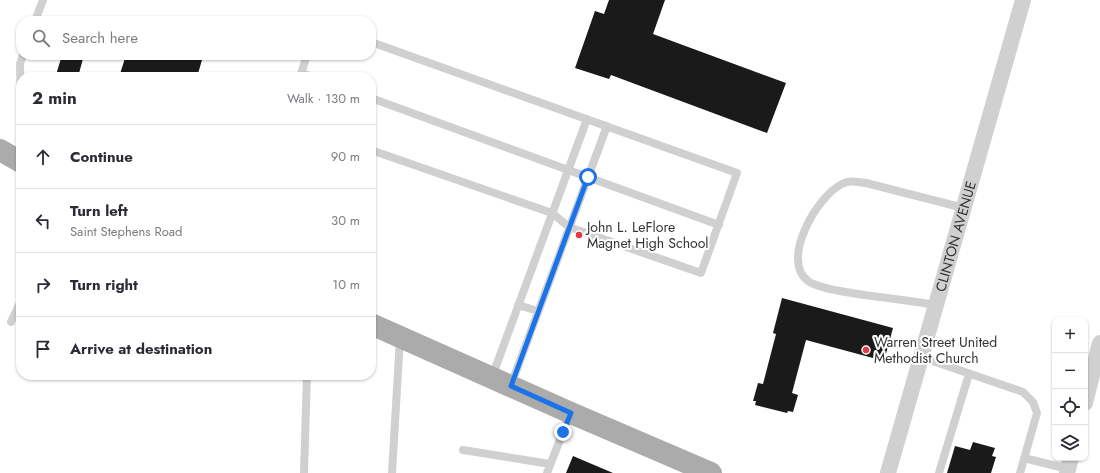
<!DOCTYPE html>
<html lang="en">
<head>
<meta charset="utf-8">
<style>
  :root { --surface:#fff; --page:#f7f7f7; --text:#2b2b33; --muted:#7c7c81; --line:#e1e1e2 }
  body { margin:0; font-family:Jost,sans-serif; background:var(--page); color:var(--text) }
  .controls { position:absolute; right:12px; bottom:12px; display:grid; overflow:hidden; border-radius:8px; box-shadow:0 1px 3px #0004 }
  .controls button { width:36px; height:36px; display:grid; place-items:center; padding:0; border:0; border-bottom:1px solid var(--line); background:var(--surface); color:var(--text); font:20px sans-serif }
  .stop { position:absolute; width:12px; height:12px; margin:-9px; border:3px solid #1a73e8; border-radius:50%; background:#fff }
  .stop.end { background:#1a73e8; border-color:#fff; box-shadow:0 1px 4px #0008 }
  .list { margin:0; padding:0; list-style:none }
  h2 { display:flex; justify-content:space-between; align-items:center; height:52px; margin:0; padding:0 16px; font-size:17px }
  h2 small { font-size:13px; font-weight:400; color:var(--muted) }
  .list li { display:grid; grid-template-columns:26px 1fr auto; gap:12px; align-items:center; box-sizing:border-box; height:64px; padding:0 16px; border-top:1px solid var(--line) }
  .list b { display:block; font-size:15px; white-space:nowrap }
  .list p { margin:0; font-size:13px; white-space:nowrap; color:var(--muted) }
  .list em { font-size:13px; font-style:normal; color:var(--muted) }
  .icon { flex:none; width:22px; height:22px; fill:none; stroke:currentColor; stroke-width:2; stroke-linecap:round; stroke-linejoin:round }
  .map { position:relative; flex:none; width:1100px; height:473px; overflow:hidden }
  .search { position:absolute; background:var(--surface); box-shadow:0 1px 3px #0004; left:16px; top:16px; width:360px; height:44px; display:flex; align-items:center; gap:10px; box-sizing:border-box; padding:0 14px; border-radius:16px; color:var(--muted); font-size:15px }
  .panel { position:absolute; background:var(--surface); box-shadow:0 1px 3px #0004; left:16px; top:72px; width:360px; height:308px; border-radius:16px }
  .map>svg:first-child { display:block }
  .building { fill:#1a1a1a }
  .lines { fill:none; stroke-linecap:round; stroke-linejoin:round }
  .service { stroke:#d0d0d0; stroke-width:8 }
  .minor { stroke:#d0d0d0; stroke-width:16 }
  .primary { stroke:#ababab; stroke-width:22 }
  .route { stroke:#1a73e8; stroke-width:5 }
  .poi-dot { fill:#e63946; stroke:#fff; stroke-width:1.5 }
  .labels { text-anchor:middle; stroke-width:4; stroke-linejoin:round; paint-order:stroke }
  .poi-label { font-size:14px; fill:#333; stroke:#fff; text-anchor:start }
  .street-label { font-size:14px; fill:#333; stroke:#fff }
</style>
</head>
<body>
<div class="map">
<svg width="1100" height="473" viewBox="0 0 1100 473">
  <rect width="100%" height="100%" fill="#fff"/>
  <path class="building" d="M 609,0 L 665,0 L 653,34 L 786,83 L 767,133 L 611,75 L 609,79 L 575,68 L 595,11 L 604,14 Z
    M 62,55 L 84,55 L 78,77 L 64,77 L 56,75 Z
    M 126,55 L 186,55 L 202,60 L 197,77 L 119,77 Z
    M 782,298 L 893,328 L 884,361 L 806,340 L 792,393 L 798,395 L 793,412 L 788,411 L 787,413 L 755,405 L 756,401 L 753,401 L 758,383 L 763,384 L 776,334 L 773,333 Z
    M 973,442 L 995,448 L 992,456 L 996,457 L 991,473 L 947,473 L 955,446 L 970,450 Z
    M 573,456 L 613,473 L 566,473 Z"/>
  <g class="lines">
    <path class="service" d="M 35,21 L 43,0
      M 371,42 L 737,173 L 701,273 L 569,227 L 552,213 L 371,150
      M 301,73 L 313,77
      M 300,77 L 307,55
      M 371,98 L 719,225
      M 21,103 L 20,64 L 23,55
      M 518,305 L 538,311
      M 936,305 C 912,301 888,298 864,295 C 848,292 832,291 816,285 C 814,284 810,283 808,281 C 780,260 817,196 842,184 C 850,180 857,182 866,183 L 964,208
      M 11,322 L 21,301
      M 921,357 L 1023,392 L 1033,402 L 1037,413 L 1020,473
      M 492,377 L 587,119
      M 511,385 L 607,126
      M 463,450 L 550,464
      M 1024,458 L 1068,469
      M 304,473 L 307,375
      M 392,473 L 400,338
      M 547,473 L 570,414
      M 939,473 L 969,374"/>
    <g class="minor">
      <path d="M 1085,403 L 1100,343"/>
      <path id="s1" d="M 888,473 L 1023,0"/>
      <path d="M 1067,473 L 1071,458"/>
    </g>
    <path class="primary" d="M 0,150 L 21,162
      M 371,324 L 571,413 L 711,473"/>
  </g>
  <g class="lines">
    <path class="route" d="M 563,432 L 571,413 L 511,386 L 588,177"/>
  </g>
  <g class="poi-dot">
    <circle cx="579" cy="235" r="4"/>
    <circle cx="866" cy="350" r="4"/>
  </g>
  <g class="labels">
    <g class="poi-label">
      <text x="587" y="232">John L. LeFlore<tspan x="587" dy="16">Magnet High School</tspan></text>
      <text x="874" y="347">Warren Street United<tspan x="874" dy="16">Methodist Church</tspan></text>
    </g>
    <g class="street-label">
      <text dy="5" stroke="none"><textPath href="#s1" startOffset="246">CLINTON AVENUE</textPath></text>
    </g>
  </g>
</svg>
<div class="controls">
<button>+</button>
<button>−</button>
<button><svg class="icon" aria-label="locate" viewBox="0 0 24 24"><circle cx="12" cy="12" r="6"/><path d="M12 2v4M12 18v4M2 12h4M18 12h4"/></svg></button>
<button><svg class="icon" aria-label="layers" viewBox="0 0 24 24"><path d="M12 4l9 5-9 5-9-5zM3 14l9 5 9-5"/></svg></button>
</div>
<div class="stop" style="left:588px;top:177px"></div>
<div class="stop end" style="left:563px;top:432px"></div>
<div class="search"><svg class="icon" aria-label="search" viewBox="0 0 24 24"><circle cx="10" cy="10" r="6"/><path d="M15 15l6 6"/></svg>Search here</div>
<section class="panel">
<h2>2 min<small>Walk · 130 m</small></h2>
<ul class="list">
<li><svg class="icon" aria-label="ahead" viewBox="0 0 24 24"><path d="M12 20V5M6 11l6-6 6 6"/></svg><div><b>Continue</b></div><em>90 m</em></li>
<li><svg class="icon" aria-label="left" viewBox="0 0 24 24"><path d="M17 20v-9H6M10 6l-5 5 5 5"/></svg><div><b>Turn left</b><p>Saint Stephens Road</p></div><em>30 m</em></li>
<li><svg class="icon" aria-label="right" viewBox="0 0 24 24"><path d="M7 20v-9h11M14 6l5 5-5 5"/></svg><div><b>Turn right</b></div><em>10 m</em></li>
<li><svg class="icon" aria-label="arrive" viewBox="0 0 24 24"><path d="M6 21V4h12l-3 4 3 4H6"/></svg><div><b>Arrive at destination</b></div></li>
</ul>
</section>
</div>
</body>
</html>
